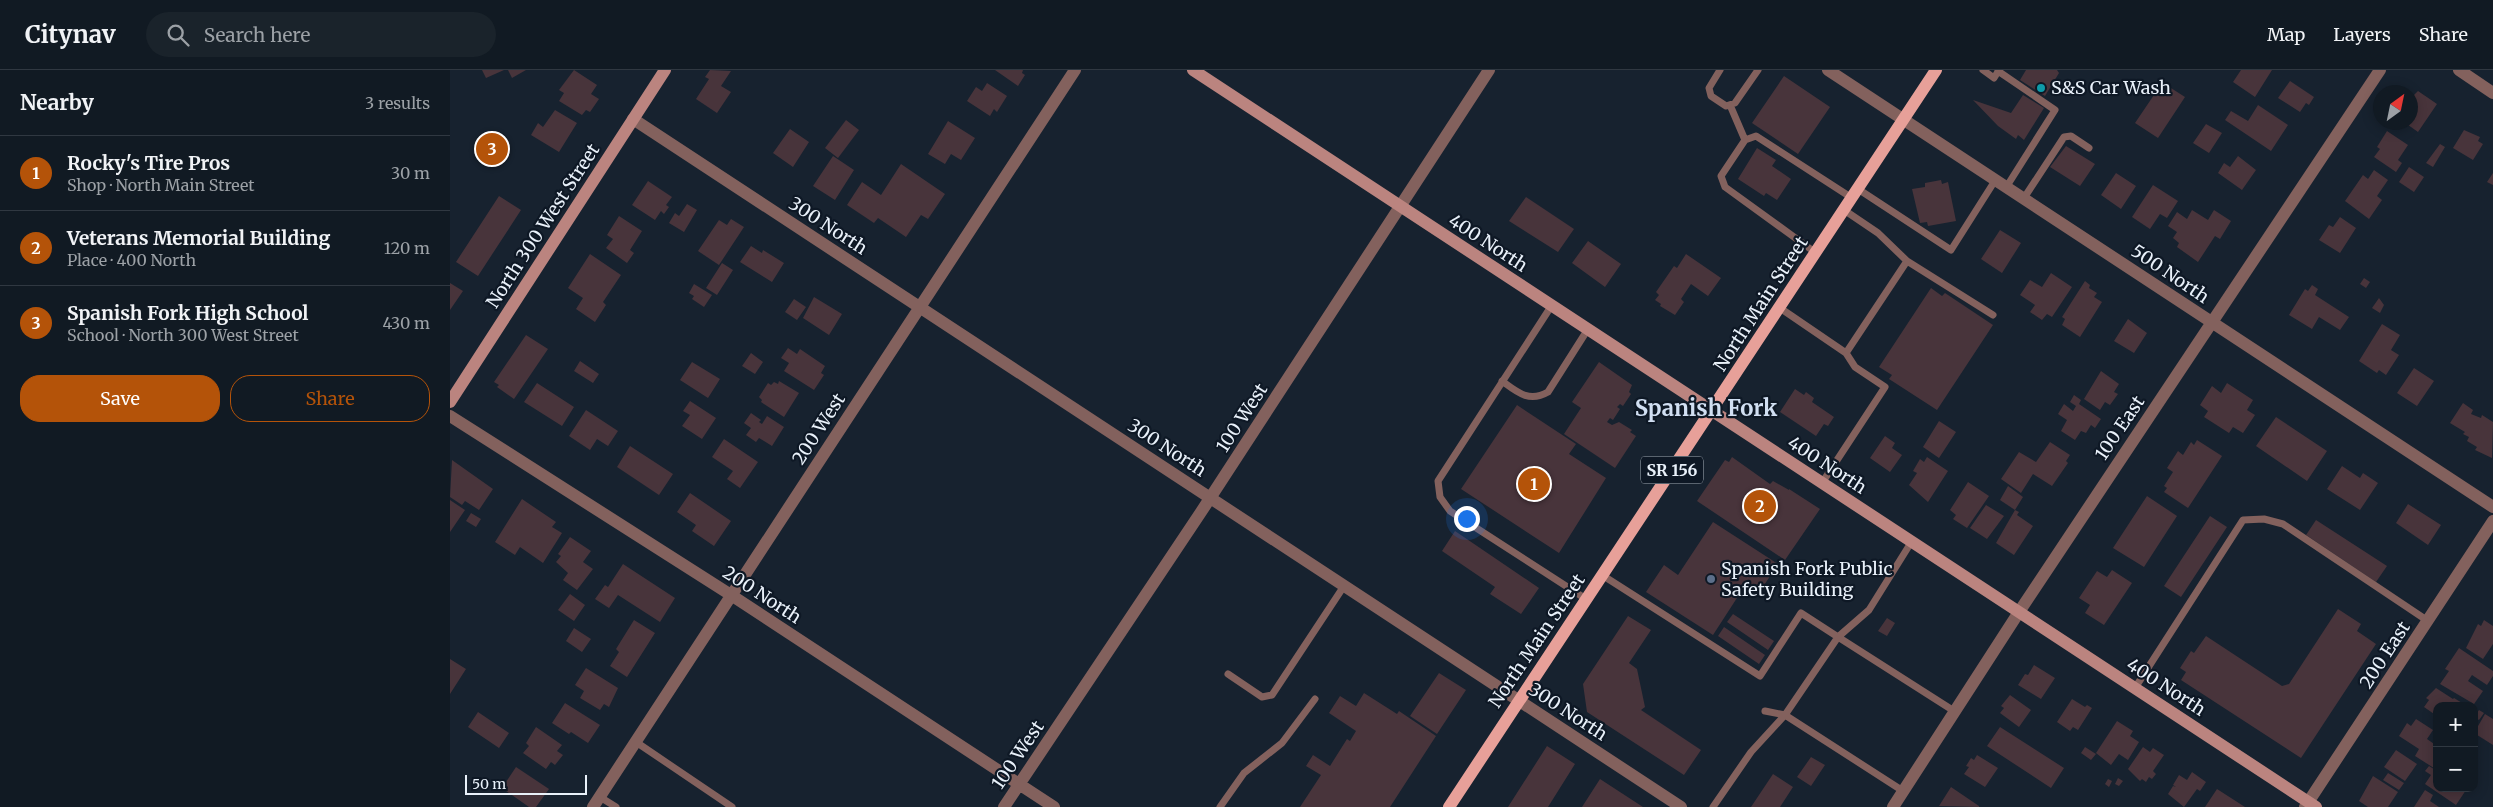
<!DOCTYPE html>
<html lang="en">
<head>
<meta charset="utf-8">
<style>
  :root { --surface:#111a23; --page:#1a232b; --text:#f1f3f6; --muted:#9ca1a6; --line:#303841; --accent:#b45309 }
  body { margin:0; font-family:Merriweather,serif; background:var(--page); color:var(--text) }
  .controls { position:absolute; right:15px; bottom:15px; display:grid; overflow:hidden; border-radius:10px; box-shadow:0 2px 12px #0003 }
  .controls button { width:45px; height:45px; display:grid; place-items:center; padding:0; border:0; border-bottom:1px solid var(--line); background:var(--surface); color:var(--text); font:25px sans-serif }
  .compass { position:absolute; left:1923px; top:15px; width:45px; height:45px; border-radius:50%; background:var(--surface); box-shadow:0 2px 12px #0003; rotate:33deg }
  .scale { position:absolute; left:15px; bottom:12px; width:122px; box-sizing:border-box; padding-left:5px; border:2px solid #e9f1fa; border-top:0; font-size:14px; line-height:18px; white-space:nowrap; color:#e9f1fa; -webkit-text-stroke:4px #0e1825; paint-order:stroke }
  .you { position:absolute; left:1016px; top:448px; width:18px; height:18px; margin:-12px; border:4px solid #fff; border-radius:50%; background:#1a73e8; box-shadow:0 0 0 8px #1a73e833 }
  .badge { display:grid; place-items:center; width:32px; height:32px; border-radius:50%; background:var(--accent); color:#fff; font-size:16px; font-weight:700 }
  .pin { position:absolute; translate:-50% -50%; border:2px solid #fff; box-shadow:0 1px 5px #0006 }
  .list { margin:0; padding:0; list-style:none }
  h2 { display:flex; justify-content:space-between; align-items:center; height:65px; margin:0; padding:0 20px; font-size:21px }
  h2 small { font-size:16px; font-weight:400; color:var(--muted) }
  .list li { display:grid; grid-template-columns:32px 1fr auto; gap:15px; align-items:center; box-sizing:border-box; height:75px; padding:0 20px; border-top:1px solid var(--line) }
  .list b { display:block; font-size:19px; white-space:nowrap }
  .list p { margin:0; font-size:16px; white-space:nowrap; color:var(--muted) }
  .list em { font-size:16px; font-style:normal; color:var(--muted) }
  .actions { display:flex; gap:10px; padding:15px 20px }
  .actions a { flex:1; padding:11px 0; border:1px solid var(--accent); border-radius:20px; text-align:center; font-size:18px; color:var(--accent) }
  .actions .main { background:var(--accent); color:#fff }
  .icon { flex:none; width:28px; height:28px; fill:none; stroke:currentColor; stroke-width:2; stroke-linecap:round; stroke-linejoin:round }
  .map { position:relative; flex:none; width:2043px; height:737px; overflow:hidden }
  header { display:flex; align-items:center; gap:30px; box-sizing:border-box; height:70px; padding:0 25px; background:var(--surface); border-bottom:1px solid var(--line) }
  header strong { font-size:24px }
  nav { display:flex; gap:28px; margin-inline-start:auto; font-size:18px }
  .search { width:350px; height:45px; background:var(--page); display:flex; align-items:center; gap:12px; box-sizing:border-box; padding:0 18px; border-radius:28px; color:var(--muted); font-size:19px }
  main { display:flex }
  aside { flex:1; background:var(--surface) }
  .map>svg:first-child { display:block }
  .building { fill:#48343b }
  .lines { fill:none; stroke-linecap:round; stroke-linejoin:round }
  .lane { stroke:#83615d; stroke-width:7 }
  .street { stroke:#83615d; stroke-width:12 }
  .secondary { stroke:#bb847f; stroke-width:12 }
  .primary { stroke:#e7a099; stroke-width:12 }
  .culture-dot { fill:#0f9aa8; stroke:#0e1825; stroke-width:2 }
  .service-dot { fill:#5c6f8a; stroke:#0e1825; stroke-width:2 }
  .labels { text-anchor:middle; stroke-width:4.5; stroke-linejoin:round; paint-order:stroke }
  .shield { fill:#0e1825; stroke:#a7b0ba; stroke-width:1 }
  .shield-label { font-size:16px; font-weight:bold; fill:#e9f1fa }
  .poi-label { font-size:18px; fill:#e9f1fa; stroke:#0e1825; text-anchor:start }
  .street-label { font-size:18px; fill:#e9f1fa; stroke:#0e1825 }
  .district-label { font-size:22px; font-weight:bold; fill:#d1dff2; stroke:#0e1825 }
</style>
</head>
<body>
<header>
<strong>Citynav</strong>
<div class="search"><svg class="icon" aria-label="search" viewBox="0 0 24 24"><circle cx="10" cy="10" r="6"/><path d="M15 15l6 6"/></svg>Search here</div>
<nav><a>Map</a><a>Layers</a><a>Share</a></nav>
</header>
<main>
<aside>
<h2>Nearby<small>3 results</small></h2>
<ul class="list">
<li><span class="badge">1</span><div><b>Rocky's Tire Pros</b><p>Shop · North Main Street</p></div><em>30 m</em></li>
<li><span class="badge">2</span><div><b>Veterans Memorial Building</b><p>Place · 400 North</p></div><em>120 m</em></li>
<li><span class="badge">3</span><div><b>Spanish Fork High School</b><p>School · North 300 West Street</p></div><em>430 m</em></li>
</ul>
<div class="actions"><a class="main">Save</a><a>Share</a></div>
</aside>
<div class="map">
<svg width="2043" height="737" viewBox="0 0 2043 737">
  <rect width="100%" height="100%" fill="#17222f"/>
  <path class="building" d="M 32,0 L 54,0 L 36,8 Z
    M 58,0 L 76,0 L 62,8 Z
    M 124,0 L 147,15 L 141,24 L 149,29 L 140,42 L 136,40 L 132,45 L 109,31 L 114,23 L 109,20 Z
    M 260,0 L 281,1 L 271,16 L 281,22 L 267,43 L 246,29 L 259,9 L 255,7 Z
    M 545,0 L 573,0 L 572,3 L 575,5 L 568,16 Z
    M 1576,0 L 1607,0 L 1609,3 L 1595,26 L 1570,10 Z
    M 1791,0 L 1822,0 L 1805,27 L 1783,12 Z
    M 1334,6 L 1380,37 L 1348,84 L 1302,53 Z
    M 1710,11 L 1735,27 L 1708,68 L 1685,53 L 1706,22 L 1704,20 Z
    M 1840,11 L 1864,27 L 1859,35 L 1856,33 L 1850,42 L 1828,28 Z
    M 537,13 L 557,26 L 547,42 L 544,39 L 540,46 L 517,31 L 526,17 L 532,21 Z
    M 1968,21 L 1987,34 L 1968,62 L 1954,52 L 1960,52 L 1960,29 Z
    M 1573,25 L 1594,38 L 1574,70 L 1568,65 L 1566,69 L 1548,56 L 1523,30 L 1561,43 Z
    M 1808,35 L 1838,55 L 1821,81 L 1775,50 L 1781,41 L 1798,51 Z
    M 105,40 L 127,53 L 109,82 L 81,65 L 88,53 L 93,57 Z
    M 396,50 L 409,60 L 388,88 L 375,78 Z
    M 498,51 L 525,68 L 511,90 L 501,84 L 495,94 L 478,84 Z
    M 1756,54 L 1772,63 L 1759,83 L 1743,73 Z
    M 340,59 L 359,72 L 343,97 L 323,83 Z
    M 2014,60 L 2030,67 L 2028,71 L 2033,74 L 2023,90 L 2003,78 Z
    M 1937,61 L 1958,75 L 1948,90 L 1952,93 L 1946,102 L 1924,87 L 1930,79 L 1927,77 Z
    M 1990,74 L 1995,77 L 1983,97 L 1976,93 Z
    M 1616,76 L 1645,94 L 1630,116 L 1600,97 Z
    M 1307,78 L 1326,90 L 1322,96 L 1341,109 L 1327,130 L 1316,123 L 1314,126 L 1288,109 Z
    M 383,86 L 404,100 L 385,130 L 363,116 Z
    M 1788,86 L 1806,100 L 1792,120 L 1768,103 L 1774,93 L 1780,97 Z
    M 451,94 L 495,124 L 478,149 L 471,145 L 456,167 L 428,148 L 424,153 L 397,135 L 412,112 L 431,125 Z
    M 1959,97 L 1974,107 L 1964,122 L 1949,112 Z
    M 1924,100 L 1938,110 L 1927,126 L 1932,130 L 1919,149 L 1895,131 L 1913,105 L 1918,109 Z
    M 1666,103 L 1686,116 L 1671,139 L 1651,125 Z
    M 2043,103 L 2043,115 L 2037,112 Z
    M 1491,110 L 1492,114 L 1498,112 L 1506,151 L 1478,156 L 1477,152 L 1470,153 L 1462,119 L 1475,117 L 1475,113 Z
    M 198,111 L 222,127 L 216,135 L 219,137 L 214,144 L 211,141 L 205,150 L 182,135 Z
    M 1703,115 L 1728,131 L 1717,148 L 1710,144 L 1700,159 L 1682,147 Z
    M 49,126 L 71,140 L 28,206 L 6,192 Z
    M 1076,127 L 1124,159 L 1108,182 L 1059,151 Z
    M 237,134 L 247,140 L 234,162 L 219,153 L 225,143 L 229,146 Z
    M 1742,140 L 1758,150 L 1764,140 L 1781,151 L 1770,169 L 1765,166 L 1748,192 L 1727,177 L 1729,173 L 1723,168 L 1727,162 L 1718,156 L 1727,142 L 1737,149 Z
    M 169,146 L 192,161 L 180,180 L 184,183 L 177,193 L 156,178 L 163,169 L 157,165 Z
    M 1890,147 L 1906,158 L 1890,183 L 1869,170 L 1879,155 L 1883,157 Z
    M 281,149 L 294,157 L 269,195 L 248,181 L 269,150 L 277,155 Z
    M 1550,160 L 1571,173 L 1552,203 L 1531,189 Z
    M 1138,171 L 1171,194 L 1155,217 L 1122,193 Z
    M 301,176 L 312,183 L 313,180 L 334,193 L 322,212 L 290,192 Z
    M 140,184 L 171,205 L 153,232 L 156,235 L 145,252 L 126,239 L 133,228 L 118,218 Z
    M 1236,184 L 1271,208 L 1258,226 L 1241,214 L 1231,229 L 1234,232 L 1225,245 L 1210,236 L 1211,234 L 1205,230 L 1209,225 L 1206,222 L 1224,196 L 1227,198 Z
    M 272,193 L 283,200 L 267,225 L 256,218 Z
    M 1601,203 L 1622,217 L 1602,247 L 1597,244 L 1592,250 L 1580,242 L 1585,235 L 1570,225 L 1580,210 L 1592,217 Z
    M 1914,208 L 1920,212 L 1916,218 L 1910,214 Z
    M 1635,211 L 1640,215 L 1639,218 L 1647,223 L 1644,227 L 1652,232 L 1630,267 L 1612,255 L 1615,249 L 1612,247 Z
    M 0,213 L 13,221 L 0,240 Z
    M 244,214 L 262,225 L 254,237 L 242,229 L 244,226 L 239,223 Z
    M 1862,215 L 1868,219 L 1865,225 L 1899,247 L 1890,260 L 1869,247 L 1862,259 L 1839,245 L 1855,219 L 1858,221 Z
    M 1481,218 L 1492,226 L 1495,223 L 1543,255 L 1487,340 L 1439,309 L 1442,305 L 1429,297 Z
    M 364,227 L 392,244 L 379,265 L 353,248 Z
    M 1929,228 L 1934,235 L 1930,243 L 1922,238 Z
    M 344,229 L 356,237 L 347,250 L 335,242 Z
    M 1678,249 L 1697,263 L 1684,283 L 1664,271 Z
    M 1932,254 L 1950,265 L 1941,280 L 1949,285 L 1936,305 L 1929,300 L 1927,303 L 1909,291 Z
    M 76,265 L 98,279 L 64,329 L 47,317 L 49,315 L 44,312 Z
    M 338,278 L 347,284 L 350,279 L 375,296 L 371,303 L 374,305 L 364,320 L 334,301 L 339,293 L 331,288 Z
    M 301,283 L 313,292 L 305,304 L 292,296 Z
    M 130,291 L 149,304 L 143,313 L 124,301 Z
    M 242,292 L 270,309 L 258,328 L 230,310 Z
    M 1149,292 L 1182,315 L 1179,322 L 1181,324 L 1173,336 L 1170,334 L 1167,337 L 1170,339 L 1163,350 L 1160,348 L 1157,352 L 1162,355 L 1169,352 L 1182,360 L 1180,362 L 1186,366 L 1165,398 L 1114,364 L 1131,338 L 1122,332 Z
    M 1964,298 L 1984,311 L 1967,336 L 1947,323 Z
    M 1651,301 L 1669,314 L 1664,322 L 1668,324 L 1660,335 L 1655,332 L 1650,340 L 1634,329 Z
    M 329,311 L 349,323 L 334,347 L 311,332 L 312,330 L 309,327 L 318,313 L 321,315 L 324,312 L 328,314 Z
    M 87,313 L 124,337 L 112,356 L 74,332 Z
    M 1777,313 L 1803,330 L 1797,340 L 1805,345 L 1793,363 L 1783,357 L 1779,363 L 1754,347 L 1758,341 L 1750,335 L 1762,316 L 1771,323 Z
    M 1345,319 L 1354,325 L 1356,322 L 1364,328 L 1362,332 L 1384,347 L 1378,356 L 1374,354 L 1366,366 L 1330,342 Z
    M 1624,325 L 1631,330 L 1629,334 L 1651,349 L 1645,358 L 1641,355 L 1636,363 L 1631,361 L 1625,370 L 1611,361 L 1617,350 L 1608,344 L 1614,334 L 1623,341 L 1626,336 L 1620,332 Z
    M 240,331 L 266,348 L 252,369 L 232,356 L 240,345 L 233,341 Z
    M 2013,333 L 2023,340 L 2021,344 L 2031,348 L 2032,345 L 2043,352 L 2042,388 L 2025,380 L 2027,377 L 2017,371 L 2019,367 L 2013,364 L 2015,362 L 2000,353 Z
    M 1067,335 L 1126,374 L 1119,384 L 1156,408 L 1109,483 L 1011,419 Z
    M 136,340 L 168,361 L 158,376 L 147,369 L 140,380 L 119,366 Z
    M 301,343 L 311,350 L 309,352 L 312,354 L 317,346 L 334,357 L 322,376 L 309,368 L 306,372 L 296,365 L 301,358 L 294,353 Z
    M 1826,347 L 1877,381 L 1857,411 L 1806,376 Z
    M 1489,351 L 1506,362 L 1489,388 L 1473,377 Z
    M 1435,366 L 1445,373 L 1442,378 L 1452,385 L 1440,402 L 1420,388 Z
    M 274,369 L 308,392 L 290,418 L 277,409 L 283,401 L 262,387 Z
    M 1747,370 L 1772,386 L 1738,438 L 1714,422 L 1717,418 L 1714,416 L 1723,402 L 1717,398 L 1728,381 L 1733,385 L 1741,372 L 1744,375 Z
    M 1600,372 L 1620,385 L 1616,391 L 1618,393 L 1602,416 L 1583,404 L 1571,423 L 1551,409 L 1569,382 L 1586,392 Z
    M 180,376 L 223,404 L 209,425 L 167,397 Z
    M 1282,387 L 1320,414 L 1323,411 L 1339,420 L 1339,419 L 1370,439 L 1335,490 L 1247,431 L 1275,390 L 1279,392 Z
    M 1477,387 L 1498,401 L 1478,432 L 1459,415 L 1467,403 L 1463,401 L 1470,389 L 1474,392 Z
    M 2,390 L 43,419 L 29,440 L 15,431 L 12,435 L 0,427 Z
    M 1892,396 L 1910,408 L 1913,403 L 1928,413 L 1910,440 L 1877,419 Z
    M 1518,412 L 1539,426 L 1517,458 L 1503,449 L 1506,445 L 1500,440 Z
    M 1558,416 L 1573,427 L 1565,440 L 1569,442 L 1567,445 L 1583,456 L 1564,485 L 1546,473 L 1565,440 L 1550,430 Z
    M 240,423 L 281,451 L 264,476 L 242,461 L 246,455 L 227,442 Z
    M 1697,426 L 1727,446 L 1694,497 L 1663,478 Z
    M 72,429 L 106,452 L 102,457 L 112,463 L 93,493 L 70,477 L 65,485 L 45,472 Z
    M 0,430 L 15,440 L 0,462 Z
    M 1958,434 L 1991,455 L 1978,475 L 1946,453 Z
    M 1536,435 L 1554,446 L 1537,469 L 1520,458 Z
    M 21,443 L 31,449 L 26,457 L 16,451 Z
    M 1760,446 L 1777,457 L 1731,527 L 1714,516 Z
    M 1866,450 L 1937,496 L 1926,512 L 1856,465 Z
    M 1263,452 L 1328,494 L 1309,523 L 1296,514 L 1263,565 L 1196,522 L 1214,495 L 1228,505 Z
    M 1005,461 L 1089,518 L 1071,544 L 1040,524 L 1045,517 L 992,481 Z
    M 120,467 L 141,481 L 133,492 L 143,499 L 127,520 L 113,510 L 118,503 L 106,492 L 111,486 L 108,484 Z
    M 173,494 L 225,528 L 210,552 L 168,525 L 159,538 L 145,529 L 155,515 L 158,517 Z
    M 1662,500 L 1682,513 L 1654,555 L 1635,543 L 1640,535 L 1629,528 L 1647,501 L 1657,507 Z
    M 120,524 L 135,535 L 124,551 L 108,540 Z
    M 1888,539 L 1911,554 L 1907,561 L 1926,574 L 1851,688 L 1731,610 L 1736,602 L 1730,598 L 1741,581 L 1744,583 L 1756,566 L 1832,616 L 1839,614 Z
    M 1283,544 L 1324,571 L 1318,580 L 1277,552 Z
    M 1178,546 L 1201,560 L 1179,593 L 1187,599 L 1195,637 L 1191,640 L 1251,680 L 1234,705 L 1137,642 L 1133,614 Z
    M 1437,548 L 1445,553 L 1437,566 L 1428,561 Z
    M 184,550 L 205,563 L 177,607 L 160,596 L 169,582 L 166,579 Z
    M 2034,550 L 2043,556 L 2043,574 L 2033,589 L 2016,578 L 2028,554 L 2031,556 Z
    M 1274,557 L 1315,585 L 1309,594 L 1268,566 Z
    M 124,558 L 141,569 L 132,582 L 116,571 Z
    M 2009,578 L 2043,601 L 2043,606 L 2037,615 L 2022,605 L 2018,611 L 2033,621 L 2024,634 L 1990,614 L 1999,601 L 1995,599 Z
    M 0,589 L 16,599 L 0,624 Z
    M 1584,595 L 1605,608 L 1591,629 L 1568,615 L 1575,604 L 1578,605 Z
    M 136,598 L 168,618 L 159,637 L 154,634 L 150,640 L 130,628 L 134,621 L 125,615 Z
    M 989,603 L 1016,620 L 987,664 L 960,646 Z
    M 1986,618 L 2003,629 L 2004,628 L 2017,636 L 1987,636 L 1987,646 L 1974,637 L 1979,630 L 1976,628 Z
    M 914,623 L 947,644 L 949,641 L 986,666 L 940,737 L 850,737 L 871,705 L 856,696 L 863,685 L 880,696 L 897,669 L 900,671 L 906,661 L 879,643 L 890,626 L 906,636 Z
    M 1560,625 L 1581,640 L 1569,657 L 1550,643 L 1554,638 L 1551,636 Z
    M 1622,629 L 1635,637 L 1637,635 L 1642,638 L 1628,660 L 1623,657 L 1620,661 L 1607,652 Z
    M 115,633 L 150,655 L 138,673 L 121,662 L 119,664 L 102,653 Z
    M 2029,640 L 2034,643 L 2029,650 L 2024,647 Z
    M 28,642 L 59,663 L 49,678 L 18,657 Z
    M 2035,644 L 2043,649 L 2043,675 L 2024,663 Z
    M 1966,649 L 1983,660 L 1977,669 L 1987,676 L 1987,700 L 1965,686 L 1969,679 L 1949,666 L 1957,653 L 1961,656 Z
    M 1667,651 L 1683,661 L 1680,666 L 1689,672 L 1678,690 L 1669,684 L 1661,695 L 1646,683 Z
    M 86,657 L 112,675 L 107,681 L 113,685 L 105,695 L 101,692 L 96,699 L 73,683 L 79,676 L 76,673 Z
    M 1550,657 L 1614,698 L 1601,718 L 1537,676 Z
    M 1097,676 L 1125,694 L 1098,737 L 1058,737 Z
    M 1635,677 L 1646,684 L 1641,690 L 1631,683 Z
    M 1693,677 L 1700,682 L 1703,678 L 1714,685 L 1703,701 L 1706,704 L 1702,709 L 1699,707 L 1696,712 L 1692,709 L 1690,711 L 1678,699 Z
    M 1946,680 L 1967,694 L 1955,711 L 1934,697 Z
    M 1527,685 L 1548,698 L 1535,717 L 1514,704 L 1519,697 L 1516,696 L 1521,688 L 1524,690 Z
    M 1361,687 L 1375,695 L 1361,716 L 1347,707 Z
    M 1979,696 L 1987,701 L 1987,718 L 2016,720 L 2006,735 L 1975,714 L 1981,705 L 1975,701 Z
    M 66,697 L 99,719 L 86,737 L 79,737 L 52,718 Z
    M 1742,702 L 1756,712 L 1750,721 L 1747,719 L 1734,737 L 1718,724 L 1723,716 L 1726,717 L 1723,715 L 1729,705 L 1737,710 Z
    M 1938,703 L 1954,713 L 1949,720 L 1933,710 Z
    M 1323,704 L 1343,717 L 1330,737 L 1301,737 Z
    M 1923,706 L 1948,722 L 1938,737 L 1918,737 L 1909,731 Z
    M 1668,708 L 1673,711 L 1669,716 L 1665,714 Z
    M 1150,709 L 1193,737 L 1132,737 Z
    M 1658,709 L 1662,711 L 1659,717 L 1655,714 Z
    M 1501,717 L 1529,736 L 1529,737 L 1489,736 Z
    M 1767,719 L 1795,737 L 1755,737 Z
    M 1975,720 L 1983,725 L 1980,731 L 1989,737 L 1964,737 Z"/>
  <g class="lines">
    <path class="lane" d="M 1270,0 L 1259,18 L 1261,26 L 1276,36 L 1285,33 L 1308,0
      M 1533,0 L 1544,8 L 1549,0
      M 1548,1 L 1605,40 L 1557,116
      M 1280,35 L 1295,70
      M 1408,119 L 1501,180 L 1546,109
      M 1574,128 L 1614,67 L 1621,66 L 1639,78
      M 1366,183 L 1275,117 L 1271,106 L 1295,70 L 1306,66 L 1402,128
      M 1457,191 L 1543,245
      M 1102,235 L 988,411 L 990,427 L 1000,441 L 1136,529
      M 1330,238 L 1396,283
      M 1052,311 C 1067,322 1079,333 1098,322 L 1138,259
      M 1372,413 L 1435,317 L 1405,297 L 1396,283 L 1457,191 L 1428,163 L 1394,140
      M 1152,505 L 1310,606 L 1351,543 L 1388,567 L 1419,540 L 1462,471
      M 778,604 L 812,627 L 822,625 L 894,516
      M 1685,618 L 1793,450 L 1814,449 L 1833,454 L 1978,551
      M 186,672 L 282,737
      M 1453,721 L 1335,645 L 1388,567 L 1504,641
      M 150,727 L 166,737
      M 770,737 L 794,703 L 832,673 L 865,629
      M 1263,737 L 1301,682 L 1335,645 L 1315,641"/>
    <path class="street" d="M 1378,0 L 2043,437
      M 2009,0 L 2043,23
      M 183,49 L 1231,737
      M 0,346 L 281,525 L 604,737
      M 143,737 L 625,0
      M 554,737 L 751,442 L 1039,0
      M 1443,737 L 1569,542 L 1930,0
      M 1855,737 L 2043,451"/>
    <path class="secondary" d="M 743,0 L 1866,737
      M 0,332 L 215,0"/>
    <path class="primary" d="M 999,737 L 1486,0"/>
  </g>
  <circle class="culture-dot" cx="1591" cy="18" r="5"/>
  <circle class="service-dot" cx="1261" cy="509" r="5"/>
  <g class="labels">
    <rect class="shield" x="1191" y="386.5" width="62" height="27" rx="4"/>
    <g class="shield-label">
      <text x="1222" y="406">SR 156</text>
    </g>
    <g class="poi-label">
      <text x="1601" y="24">S&amp;S Car Wash</text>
      <text x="1271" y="505">Spanish Fork Public<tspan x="1271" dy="21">Safety Building</tspan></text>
    </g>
    <g class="street-label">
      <text transform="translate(93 156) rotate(-57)" y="6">North 300 West Street</text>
      <text transform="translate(378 156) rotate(33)" y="6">300 North</text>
      <text transform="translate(1038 173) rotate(33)" y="6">400 North</text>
      <text transform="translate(1720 204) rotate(34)" y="6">500 North</text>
      <text transform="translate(1311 234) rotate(-57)" y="6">North Main Street</text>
      <text transform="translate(792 348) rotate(-57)" y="6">100 West</text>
      <text transform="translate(1670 358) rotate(-56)" y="6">100 East</text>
      <text transform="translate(369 359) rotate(-57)" y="6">200 West</text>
      <text transform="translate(717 378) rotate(33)" y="6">300 North</text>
      <text transform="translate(1377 395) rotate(33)" y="6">400 North</text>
      <text transform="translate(312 525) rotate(33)" y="6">200 North</text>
      <text transform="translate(1087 571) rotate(-56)" y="6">North Main Street</text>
      <text transform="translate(1935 585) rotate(-57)" y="6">200 East</text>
      <text transform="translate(1716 617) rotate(33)" y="6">400 North</text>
      <text transform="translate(1118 642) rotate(33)" y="6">300 North</text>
      <text transform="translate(568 685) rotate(-56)" y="6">100 West</text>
    </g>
    <g class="district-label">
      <text x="1256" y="346">Spanish Fork</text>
    </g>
  </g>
</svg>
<div class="controls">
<button>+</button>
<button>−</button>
</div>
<svg class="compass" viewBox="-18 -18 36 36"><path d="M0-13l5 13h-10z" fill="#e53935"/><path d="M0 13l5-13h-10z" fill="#9ca1a6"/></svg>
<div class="scale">50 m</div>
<div class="you"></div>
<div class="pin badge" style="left:1084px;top:414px">1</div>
<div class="pin badge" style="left:1310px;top:436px">2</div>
<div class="pin badge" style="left:42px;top:79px">3</div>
</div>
</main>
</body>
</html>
